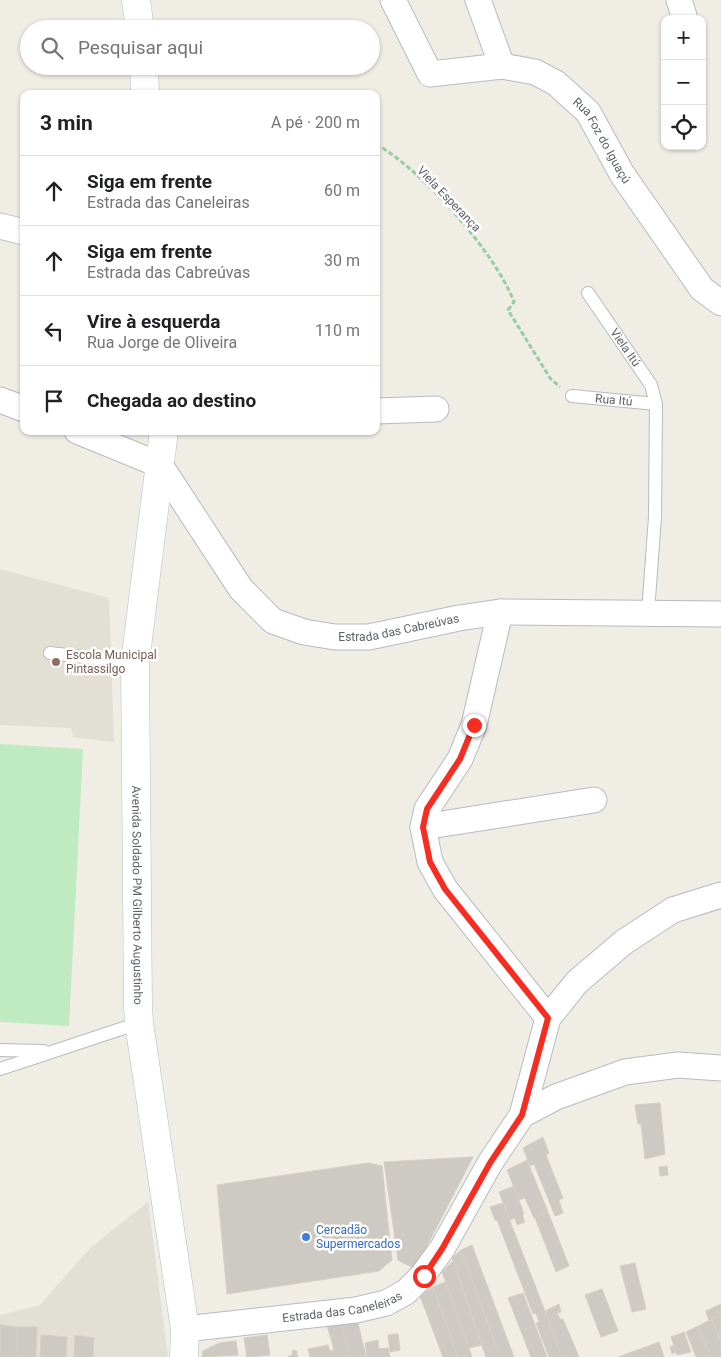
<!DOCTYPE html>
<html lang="pt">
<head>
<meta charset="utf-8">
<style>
  :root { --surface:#fff; --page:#f6f6f6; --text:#202124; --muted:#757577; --line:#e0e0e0 }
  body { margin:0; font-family:Roboto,sans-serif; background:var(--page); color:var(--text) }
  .controls { position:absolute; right:15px; top:15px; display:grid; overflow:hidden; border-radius:10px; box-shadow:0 1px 4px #0004 }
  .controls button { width:45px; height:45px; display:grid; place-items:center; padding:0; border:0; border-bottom:1px solid var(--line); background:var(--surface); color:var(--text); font:25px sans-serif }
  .stop { position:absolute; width:15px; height:15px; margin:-11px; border:4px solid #f82d22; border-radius:50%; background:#fff }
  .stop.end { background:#f82d22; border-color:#fff; box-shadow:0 1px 5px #0008 }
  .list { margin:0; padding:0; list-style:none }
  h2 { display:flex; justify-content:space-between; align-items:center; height:65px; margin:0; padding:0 20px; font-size:21px }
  h2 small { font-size:16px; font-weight:400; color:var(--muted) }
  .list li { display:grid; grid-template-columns:32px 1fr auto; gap:15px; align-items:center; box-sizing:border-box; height:70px; padding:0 20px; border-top:1px solid var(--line) }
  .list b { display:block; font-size:19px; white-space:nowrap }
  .list p { margin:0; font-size:16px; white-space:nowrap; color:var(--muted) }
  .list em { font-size:16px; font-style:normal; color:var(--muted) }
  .icon { flex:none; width:28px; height:28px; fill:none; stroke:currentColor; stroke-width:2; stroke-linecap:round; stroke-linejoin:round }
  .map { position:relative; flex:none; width:721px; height:1357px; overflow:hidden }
  .search { position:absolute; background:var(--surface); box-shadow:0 1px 4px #0004; left:20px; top:20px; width:360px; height:55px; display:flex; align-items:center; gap:12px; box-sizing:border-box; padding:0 18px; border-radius:28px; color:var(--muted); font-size:19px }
  .panel { position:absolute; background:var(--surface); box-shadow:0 1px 4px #0004; left:20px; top:90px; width:360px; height:345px; border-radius:10px }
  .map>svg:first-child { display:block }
  .education { fill:#e2dfd5 }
  .green { fill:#c0eabf }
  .building { fill:#cdcac3; stroke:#d6cfc2 }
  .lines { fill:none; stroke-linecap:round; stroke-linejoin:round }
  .service-casing { stroke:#b7bbc0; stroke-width:14 }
  .minor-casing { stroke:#b7bbc0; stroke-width:27 }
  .tertiary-casing { stroke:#b7bbc0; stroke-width:29 }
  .path { stroke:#97cca5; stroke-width:3; stroke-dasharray:5 2.5; stroke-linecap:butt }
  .service { stroke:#fff; stroke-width:12 }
  .minor { stroke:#fff; stroke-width:25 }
  .tertiary { stroke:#fff; stroke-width:28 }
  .route { stroke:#f82d22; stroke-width:6 }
  .education-dot { fill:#8d6e63; stroke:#fff; stroke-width:2 }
  .shop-dot { fill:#3f7fe0; stroke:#fff; stroke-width:2 }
  .labels { text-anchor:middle; stroke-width:5; stroke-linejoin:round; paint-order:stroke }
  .street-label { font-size:12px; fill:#5c6167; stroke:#fff }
  .education-label { font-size:12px; fill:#785e54; stroke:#fff; text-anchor:start }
  .shop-label { font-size:12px; fill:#366cbe; stroke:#fff; text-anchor:start }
</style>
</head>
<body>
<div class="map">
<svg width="721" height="1357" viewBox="0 0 721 1357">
  <rect width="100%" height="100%" fill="#f0ede5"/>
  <path class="education" d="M 0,569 L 109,598 L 114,742 L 73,737 L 71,728 L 0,725 Z
    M 148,1202 L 168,1357 L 0,1357 L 0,1315 L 40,1305 L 90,1248 Z"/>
  <path class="green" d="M 0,744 L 83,749 L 69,1026 L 0,1022 Z"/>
  <path class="building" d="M 660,1103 L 665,1154 L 645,1159 L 641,1124 L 638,1124 L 635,1105 Z
    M 543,1137 L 549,1153 L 546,1155 L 563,1198 L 559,1200 L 563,1213 L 555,1216 L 534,1164 L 530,1166 L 523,1148 Z
    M 473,1157 L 415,1269 L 398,1260 L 384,1162 Z
    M 527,1160 L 548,1212 L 534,1218 L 525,1198 L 519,1200 L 507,1170 Z
    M 368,1163 L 382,1166 L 392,1260 L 379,1271 L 227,1294 L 217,1185 Z
    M 667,1166 L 668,1175 L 660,1176 L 659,1167 Z
    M 514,1186 L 524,1214 L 522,1214 L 525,1222 L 517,1225 L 515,1218 L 510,1220 L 499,1192 Z
    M 503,1203 L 545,1311 L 562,1357 L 549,1357 L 536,1323 L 539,1322 L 536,1313 L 533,1314 L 497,1220 L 495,1220 L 490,1207 Z
    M 548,1212 L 569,1266 L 556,1272 L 535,1218 Z
    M 472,1245 L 514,1357 L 500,1357 L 461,1250 Z
    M 461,1250 L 500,1357 L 486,1357 L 452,1258 Z
    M 453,1261 L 482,1345 L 469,1348 L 442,1272 Z
    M 635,1263 L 646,1309 L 632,1312 L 620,1266 Z
    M 445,1282 L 469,1348 L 472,1357 L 458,1357 L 433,1287 Z
    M 433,1287 L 458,1357 L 443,1357 L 420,1296 Z
    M 602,1289 L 618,1331 L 601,1337 L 585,1295 Z
    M 523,1293 L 547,1357 L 531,1357 L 508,1298 Z
    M 559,1304 L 561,1312 L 557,1313 L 560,1319 L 563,1319 L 579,1357 L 562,1357 L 545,1311 Z
    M 721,1304 L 721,1315 L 709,1321 L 706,1311 Z
    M 721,1315 L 721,1342 L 712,1319 Z
    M 712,1319 L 721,1342 L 721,1357 L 711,1357 L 698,1326 Z
    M 358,1323 L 366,1357 L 350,1357 L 341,1324 Z
    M 341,1324 L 350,1357 L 310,1357 L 308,1349 L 328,1345 L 330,1351 L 334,1350 L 327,1325 Z
    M 0,1325 L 18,1327 L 16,1357 L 0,1357 Z
    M 698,1326 L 711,1357 L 696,1357 L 686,1332 Z
    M 18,1327 L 37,1327 L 36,1357 L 16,1357 Z
    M 684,1332 L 691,1352 L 677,1355 L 671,1337 Z
    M 398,1334 L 400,1350 L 390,1352 L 388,1335 Z
    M 41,1335 L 67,1337 L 66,1357 L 40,1357 Z
    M 75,1335 L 94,1338 L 93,1357 L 74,1357 Z
    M 267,1335 L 270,1355 L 247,1357 L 244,1338 Z
    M 378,1340 L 379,1349 L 388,1348 L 390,1357 L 367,1357 L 365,1343 Z
    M 236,1341 L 238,1355 L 202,1357 L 203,1351 L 219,1343 Z
    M 659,1342 L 664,1357 L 646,1357 L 643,1348 Z
    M 674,1345 L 676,1352 L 672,1354 L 670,1347 Z
    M 643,1348 L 646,1357 L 618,1357 Z
    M 296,1350 L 298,1357 L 288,1357 L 293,1354 L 292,1351 Z"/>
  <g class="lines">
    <defs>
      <g id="service">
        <path id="s1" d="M 588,293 L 651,385 L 656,404 L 655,517 L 648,612"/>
        <path id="s2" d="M 572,396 L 656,404"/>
        <path d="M 50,653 L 135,663"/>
        <path d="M 0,1050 L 44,1051"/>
        <path d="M 0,1069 L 139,1023"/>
      </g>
      <g id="minor">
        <path d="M 393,0 L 430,74 L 502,66"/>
        <path id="s3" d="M 478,0 L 502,66 L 535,72 L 556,83 L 588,112 L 622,174 L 702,289 L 721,303"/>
        <path d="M 679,0 L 685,19"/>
        <path d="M 0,226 L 24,232"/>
        <path d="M 0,400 L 24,409"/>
        <path d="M 376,411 L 436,409"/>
        <path id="s4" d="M 77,431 L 160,465 L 241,589 L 273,621 L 304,632 L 335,637 L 369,637 L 459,618 L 500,612 L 721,614"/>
        <path d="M 500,612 L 474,725 L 460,759 L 427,809 L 423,827 L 430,862 L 445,889 L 548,1018"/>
        <path d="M 423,827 L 594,800"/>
        <path d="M 522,1115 L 548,1018 L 577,982 L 624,942 L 673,910 L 721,895"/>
        <path id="s5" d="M 185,1329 L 356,1310 L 386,1303 L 406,1292 L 423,1275 L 442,1249 L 490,1163 L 522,1115 L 556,1097 L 625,1072 L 678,1065 L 721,1068"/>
      </g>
      <g id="tertiary">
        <path d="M 136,0 L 140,29"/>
        <path d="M 144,66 L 145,94"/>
        <path id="s6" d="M 164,431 L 135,663 L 138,1006 L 139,1023 L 185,1329 L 184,1357"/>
      </g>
    </defs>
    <use href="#service" class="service-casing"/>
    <use href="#minor" class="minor-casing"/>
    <use href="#tertiary" class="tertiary-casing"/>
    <path class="path" d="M 376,144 C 423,171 495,252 514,302 L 508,310 L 550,378 L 560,387"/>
    <use href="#service" class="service"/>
    <use href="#minor" class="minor"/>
    <use href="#tertiary" class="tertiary"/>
  </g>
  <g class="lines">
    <path class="route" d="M 424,1276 L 442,1249 L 490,1163 L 522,1115 L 548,1018 L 445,889 L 430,862 L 423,827 L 427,809 L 460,759 L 474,725"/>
  </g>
  <circle class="education-dot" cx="56" cy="662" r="5"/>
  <circle class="shop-dot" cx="306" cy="1237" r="5"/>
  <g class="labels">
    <g class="street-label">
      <text dy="4" stroke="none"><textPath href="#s3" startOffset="202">Rua Foz do Iguaçú</textPath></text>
      <text transform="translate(449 199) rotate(46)" y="4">Viela Esperança</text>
      <text dy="4" stroke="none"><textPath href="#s1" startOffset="66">Viela Itú</textPath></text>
      <text dy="4" stroke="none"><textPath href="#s2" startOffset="42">Rua Itú</textPath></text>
      <text dy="4" stroke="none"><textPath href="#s4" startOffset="412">Estrada das Cabreúvas</textPath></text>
      <text dy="4" stroke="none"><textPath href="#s6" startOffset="466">Avenida Soldado PM Gilberto Augustinho</textPath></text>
      <text dy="4" stroke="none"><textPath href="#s5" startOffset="159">Estrada das Caneleiras</textPath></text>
    </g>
    <g class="education-label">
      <text x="66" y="659">Escola Municipal<tspan x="66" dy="14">Pintassilgo</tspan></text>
    </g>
    <g class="shop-label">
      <text x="316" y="1234">Cercadão<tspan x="316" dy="14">Supermercados</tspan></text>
    </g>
  </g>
</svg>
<div class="controls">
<button>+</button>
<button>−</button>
<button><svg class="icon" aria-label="locate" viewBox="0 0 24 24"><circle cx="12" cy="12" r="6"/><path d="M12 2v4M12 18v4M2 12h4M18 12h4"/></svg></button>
</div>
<div class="stop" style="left:424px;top:1276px"></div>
<div class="stop end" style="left:474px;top:725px"></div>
<div class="search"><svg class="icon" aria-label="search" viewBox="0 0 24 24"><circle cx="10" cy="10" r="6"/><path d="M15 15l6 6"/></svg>Pesquisar aqui</div>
<section class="panel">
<h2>3 min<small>A pé · 200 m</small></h2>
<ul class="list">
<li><svg class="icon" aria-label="ahead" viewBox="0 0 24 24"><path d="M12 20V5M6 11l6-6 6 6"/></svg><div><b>Siga em frente</b><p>Estrada das Caneleiras</p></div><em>60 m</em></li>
<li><svg class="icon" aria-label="ahead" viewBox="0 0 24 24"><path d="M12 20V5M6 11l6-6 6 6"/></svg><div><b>Siga em frente</b><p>Estrada das Cabreúvas</p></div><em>30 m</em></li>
<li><svg class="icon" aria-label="left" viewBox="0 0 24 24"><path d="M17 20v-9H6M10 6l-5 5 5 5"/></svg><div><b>Vire à esquerda</b><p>Rua Jorge de Oliveira</p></div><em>110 m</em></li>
<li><svg class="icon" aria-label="arrive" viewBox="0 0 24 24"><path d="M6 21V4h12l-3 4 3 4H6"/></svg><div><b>Chegada ao destino</b></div></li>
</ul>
</section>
</div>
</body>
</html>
